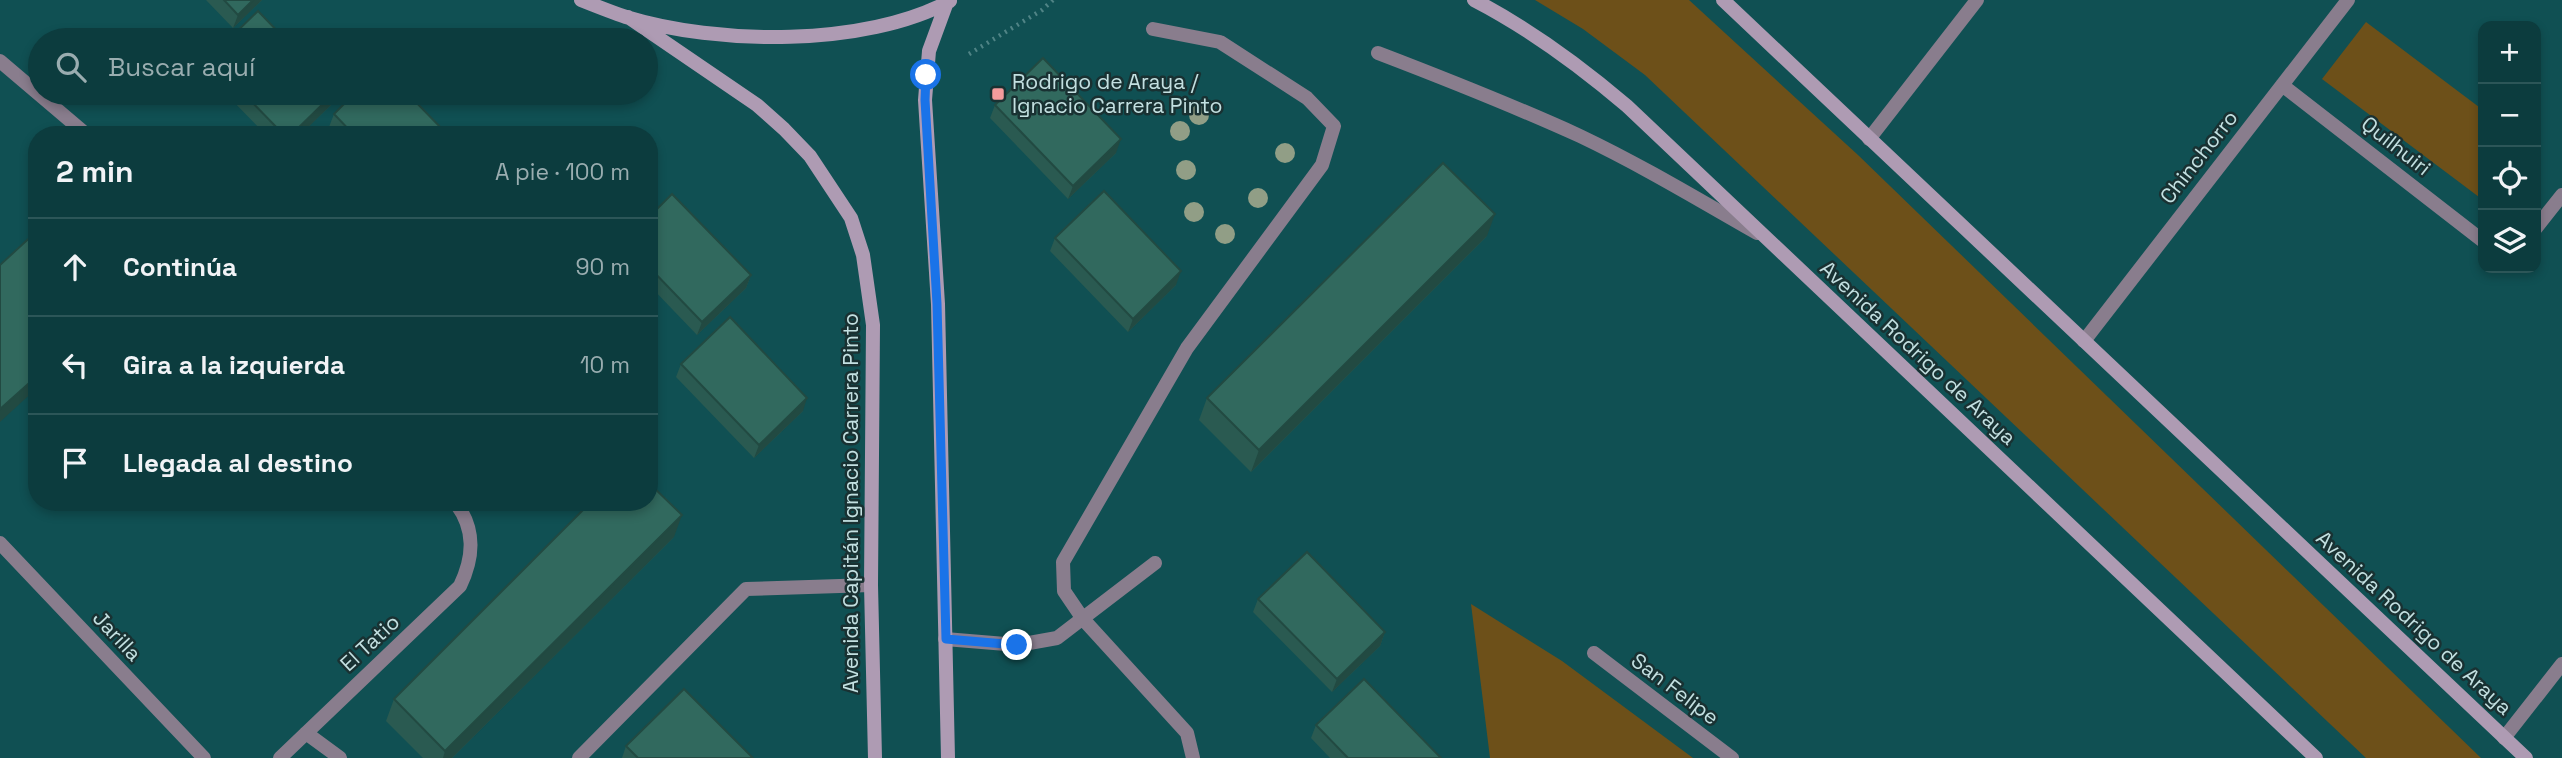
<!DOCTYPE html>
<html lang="es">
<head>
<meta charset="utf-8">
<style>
  :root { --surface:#0c3c3e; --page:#154345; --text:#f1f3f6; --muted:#9aadb0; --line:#2c5658 }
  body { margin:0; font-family:"Space Grotesk",sans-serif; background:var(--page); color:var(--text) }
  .controls { position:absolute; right:21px; top:21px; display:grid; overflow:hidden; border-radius:14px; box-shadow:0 4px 10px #0003 }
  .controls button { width:63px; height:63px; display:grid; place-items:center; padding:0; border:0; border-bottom:2px solid var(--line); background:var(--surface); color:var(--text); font:35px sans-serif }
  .stop { position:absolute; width:21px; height:21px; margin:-16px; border:5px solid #1a73e8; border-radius:50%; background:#fff }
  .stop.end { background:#1a73e8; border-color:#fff; box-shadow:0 2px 7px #0008 }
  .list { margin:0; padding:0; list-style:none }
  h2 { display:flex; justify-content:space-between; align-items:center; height:91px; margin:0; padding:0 28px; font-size:30px }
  h2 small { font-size:23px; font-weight:400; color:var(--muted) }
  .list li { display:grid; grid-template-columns:46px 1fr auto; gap:21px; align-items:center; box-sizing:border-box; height:98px; padding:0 28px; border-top:2px solid var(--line) }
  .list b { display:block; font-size:26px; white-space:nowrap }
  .list em { font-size:23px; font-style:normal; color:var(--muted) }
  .icon { flex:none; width:38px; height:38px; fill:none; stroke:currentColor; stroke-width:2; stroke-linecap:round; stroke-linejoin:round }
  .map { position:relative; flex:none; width:2562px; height:758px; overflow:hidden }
  .search { position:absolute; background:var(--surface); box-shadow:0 4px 10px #0003; left:28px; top:28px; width:630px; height:77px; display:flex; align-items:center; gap:18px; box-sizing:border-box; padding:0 24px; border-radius:38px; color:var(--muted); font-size:26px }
  .panel { position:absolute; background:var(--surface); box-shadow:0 4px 10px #0003; left:28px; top:126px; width:630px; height:385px; border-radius:28px }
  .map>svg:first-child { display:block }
  .green { fill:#6d5019 }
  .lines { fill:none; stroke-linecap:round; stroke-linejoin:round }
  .path { stroke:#508486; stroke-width:4.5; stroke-dasharray:2 5; stroke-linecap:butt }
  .lane { stroke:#897d8d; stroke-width:14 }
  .street { stroke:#897d8d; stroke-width:14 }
  .secondary { stroke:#ae9bb3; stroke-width:14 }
  .tree { fill:#919e86 }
  .wall { fill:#2a5a51 }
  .shaded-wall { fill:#224a42 }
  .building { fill:#31695e; stroke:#224a42; stroke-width:2 }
  .route { stroke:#1a73e8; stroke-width:9 }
  .poi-dot { fill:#f59b9c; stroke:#193132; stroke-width:2.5 }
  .labels { text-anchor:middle; stroke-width:5; stroke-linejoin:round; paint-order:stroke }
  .poi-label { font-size:21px; fill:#c3e0e1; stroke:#193132; text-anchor:start }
  .street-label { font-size:21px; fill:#c3e0e1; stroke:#193132 }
</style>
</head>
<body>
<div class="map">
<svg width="2562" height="758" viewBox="0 0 2562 758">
  <rect width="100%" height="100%" fill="#105053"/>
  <path class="green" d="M 1535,0 L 1689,0 L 1858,155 L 2481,758 L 2366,758 L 1645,75 L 1583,29 Z
    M 2366,22 L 2483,110 L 2483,200 L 2322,79 Z
    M 1471,604 L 1562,661 L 1693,758 L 1490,758 Z"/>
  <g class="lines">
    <path class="path" d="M 969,54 L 1042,10 L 1053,0"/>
    <path class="lane" d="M 1153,29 L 1220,42 L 1307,98 L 1334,126 L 1322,165 L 1187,348 L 1063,562 L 1064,591 L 1083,619 L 1187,733 L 1193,758
      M 1378,53 C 1446,79 1514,106 1580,136 C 1641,165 1699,200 1757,233
      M 945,639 L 1018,645 L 1057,638 L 1155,563
      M 579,758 L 746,589 L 871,585"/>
    <path class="street" d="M 0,61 L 87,135
      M 2282,85 L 2483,241
      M 1869,139 L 1977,0
      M 2536,228 L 2562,195
      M 2084,341 L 2348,0
      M 0,543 L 204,758
      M 1594,653 L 1732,758
      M 306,733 L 340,758
      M 2504,738 L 2562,664
      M 280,758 L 460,586 C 474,557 476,529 455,502"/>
    <path class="secondary" d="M 581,0 C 596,6 611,12 626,17 C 717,45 865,47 950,1
      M 1474,0 C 1530,29 1579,65 1627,106 L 2316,758
      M 1723,0 L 2526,758
      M 947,2 L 929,51 L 925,100 L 938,304 L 948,758
      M 628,17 L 757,105 L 784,129 L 810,156 L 851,218 L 863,255 L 873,325 L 871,585 L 875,758"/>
  </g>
  <g class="tree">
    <circle cx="1199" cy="115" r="10"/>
    <circle cx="1180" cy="131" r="10"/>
    <circle cx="1285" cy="153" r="10"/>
    <circle cx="1186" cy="170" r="10"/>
    <circle cx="1258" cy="198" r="10"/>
    <circle cx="1194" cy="212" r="10"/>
    <circle cx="1225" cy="234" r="10"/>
  </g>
  <path class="wall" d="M 206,0 L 262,0 L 233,28 Z
    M 225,93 L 335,93 L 331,105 L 300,135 L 266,135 Z
    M 995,105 L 1116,153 L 1068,199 L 990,118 Z
    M 334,114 L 448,135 L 336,135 L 329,127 Z
    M 649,217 L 751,275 L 746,288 L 697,335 L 649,285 Z
    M 1487,236 L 1251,472 L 1199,420 L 1207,398 Z
    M 1055,238 L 1176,285 L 1128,332 L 1050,251 Z
    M 681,364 L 803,411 L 754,458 L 676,377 Z
    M 674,537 L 452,758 L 423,758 L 386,721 L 394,699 Z
    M 1258,599 L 1385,632 L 1380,646 L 1332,692 L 1253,612 Z
    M 1316,725 L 1441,758 L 1330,758 L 1311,738 Z
    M 626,746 L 753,758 L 622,758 Z"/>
  <path class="shaded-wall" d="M 253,0 L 262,0 L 233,28 L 238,15 Z
    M 334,93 L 335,93 L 331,105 L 300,135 L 291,135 Z
    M 1121,139 L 1116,153 L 1068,199 L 1073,186 Z
    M 1495,214 L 1487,236 L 1251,472 L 1259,450 Z
    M 1181,271 L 1176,285 L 1128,332 L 1133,319 Z
    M 751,275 L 746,288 L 697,335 L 702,322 Z
    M 37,376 L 37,388 L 0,422 L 0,409 Z
    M 807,398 L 803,411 L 754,458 L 759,445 Z
    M 682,515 L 674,537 L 452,758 L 443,758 L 445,751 Z
    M 1385,632 L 1380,646 L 1332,692 L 1337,679 Z"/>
  <path class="building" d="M 224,0 L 253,0 L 238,15 Z
    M 258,11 L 286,40 L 228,40 Z
    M 1043,58 L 1121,139 L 1073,186 L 995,105 Z
    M 243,93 L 334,93 L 291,135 L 284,135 Z
    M 355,93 L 407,93 L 448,135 L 354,135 L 334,114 Z
    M 1443,163 L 1495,214 L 1259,450 L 1207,398 Z
    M 1104,191 L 1181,271 L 1133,319 L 1055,238 Z
    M 672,194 L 751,275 L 702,322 L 649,267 L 649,217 Z
    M 37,231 L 37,376 L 0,409 L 0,265 Z
    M 730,317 L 807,398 L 759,445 L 681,364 Z
    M 649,483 L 682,515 L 445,751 L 394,699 L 591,502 L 649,502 Z
    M 1307,552 L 1385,632 L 1337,679 L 1258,599 Z
    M 1364,679 L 1441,758 L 1348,758 L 1316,725 Z
    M 684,689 L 753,758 L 638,758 L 626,746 Z"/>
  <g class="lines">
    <path class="route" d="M 926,75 L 925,100 L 937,304 L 946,639 L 1017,645"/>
  </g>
  <rect class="poi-dot" x="991" y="87" width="14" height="14" rx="3.5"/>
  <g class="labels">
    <g class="poi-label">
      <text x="1012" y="89">Rodrigo de Araya /<tspan x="1012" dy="24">Ignacio Carrera Pinto</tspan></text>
    </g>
    <g class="street-label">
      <text transform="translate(2396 146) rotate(38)" y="7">Quilhuiri</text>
      <text transform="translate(2199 157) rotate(-52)" y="7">Chinchorro</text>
      <text transform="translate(1918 353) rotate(43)" y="7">Avenida Rodrigo de Araya</text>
      <text transform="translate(851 503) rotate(-90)" y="7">Avenida Capitán Ignacio Carrera Pinto</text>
      <text transform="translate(2414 623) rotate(43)" y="7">Avenida Rodrigo de Araya</text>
      <text transform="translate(117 636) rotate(47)" y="7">Jarilla</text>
      <text transform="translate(370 643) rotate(-43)" y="7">El Tatio</text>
      <text transform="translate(1675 689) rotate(37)" y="7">San Felipe</text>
    </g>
  </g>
</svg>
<div class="controls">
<button>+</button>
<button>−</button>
<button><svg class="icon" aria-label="locate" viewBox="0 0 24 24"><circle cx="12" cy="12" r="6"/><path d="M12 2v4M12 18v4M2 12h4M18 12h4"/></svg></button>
<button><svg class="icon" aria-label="layers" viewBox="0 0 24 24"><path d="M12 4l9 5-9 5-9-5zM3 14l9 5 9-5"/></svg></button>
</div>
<div class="stop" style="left:926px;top:75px"></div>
<div class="stop end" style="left:1017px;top:645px"></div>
<div class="search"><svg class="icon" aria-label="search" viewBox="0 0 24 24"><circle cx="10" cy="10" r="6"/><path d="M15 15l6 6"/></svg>Buscar aquí</div>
<section class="panel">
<h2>2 min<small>A pie · 100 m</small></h2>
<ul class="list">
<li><svg class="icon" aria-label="ahead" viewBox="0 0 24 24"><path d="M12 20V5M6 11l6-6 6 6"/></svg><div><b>Continúa</b></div><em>90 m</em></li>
<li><svg class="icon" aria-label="left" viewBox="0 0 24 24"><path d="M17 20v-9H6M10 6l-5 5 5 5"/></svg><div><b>Gira a la izquierda</b></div><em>10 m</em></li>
<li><svg class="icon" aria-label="arrive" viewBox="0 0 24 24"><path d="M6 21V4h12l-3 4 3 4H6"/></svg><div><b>Llegada al destino</b></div></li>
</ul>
</section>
</div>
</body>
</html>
